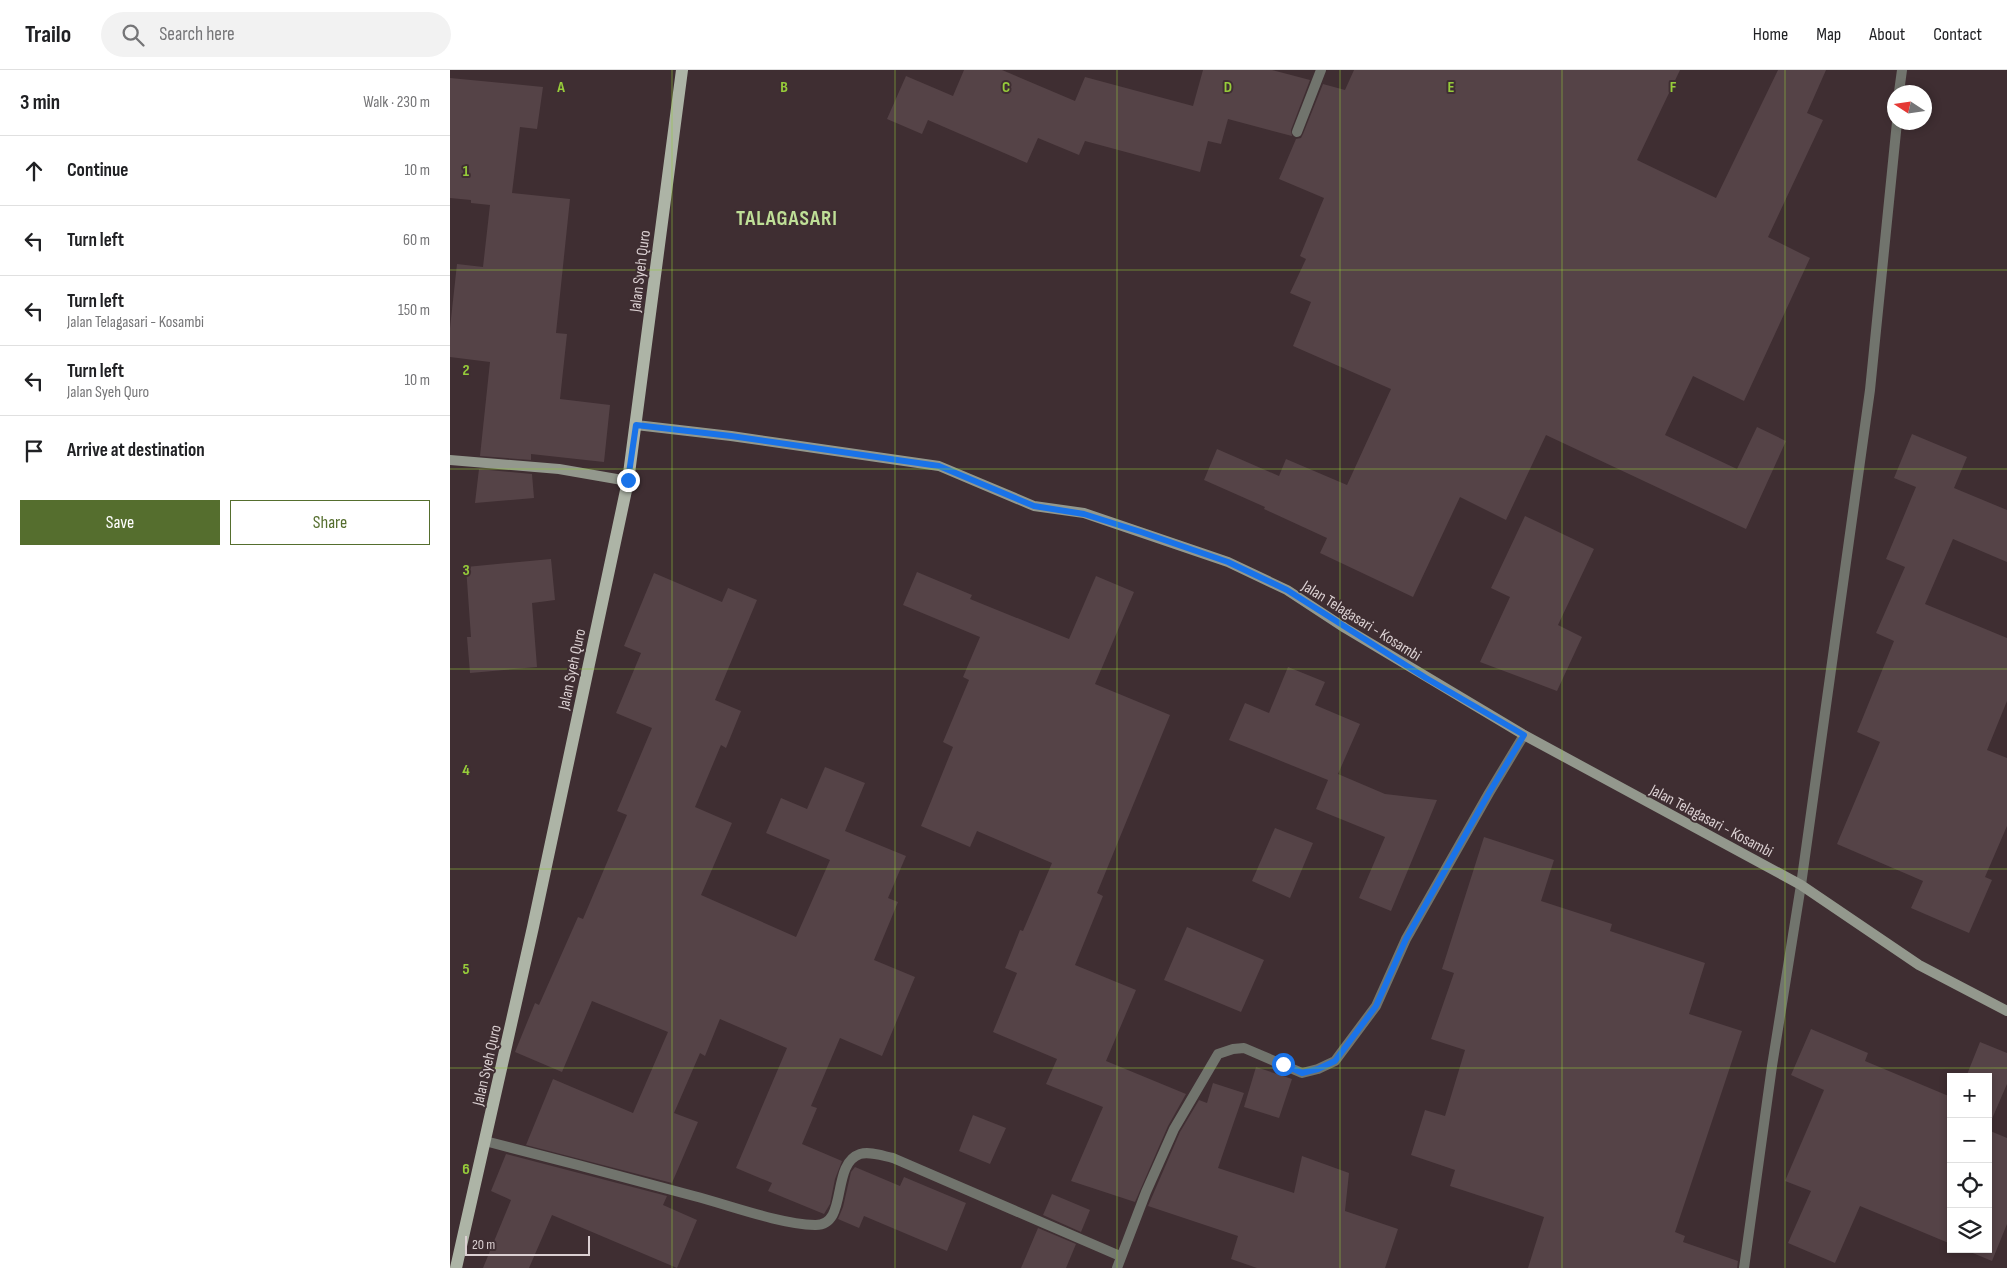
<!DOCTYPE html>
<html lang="en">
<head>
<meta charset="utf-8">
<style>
  :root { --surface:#fff; --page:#f2f2f2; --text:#202124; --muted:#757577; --line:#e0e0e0; --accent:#556e2e }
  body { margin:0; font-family:"Sofia Sans Condensed",sans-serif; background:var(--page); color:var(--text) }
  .controls { position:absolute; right:15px; bottom:15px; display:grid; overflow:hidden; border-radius:0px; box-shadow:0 2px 8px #0003 }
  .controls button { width:45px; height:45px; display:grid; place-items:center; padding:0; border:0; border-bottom:1px solid var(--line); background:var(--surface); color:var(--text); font:25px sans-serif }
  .compass { position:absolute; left:1437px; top:15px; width:45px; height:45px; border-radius:50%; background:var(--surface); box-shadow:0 2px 8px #0003; rotate:282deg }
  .scale { position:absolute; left:15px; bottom:12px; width:125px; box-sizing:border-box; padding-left:5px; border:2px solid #dbd0d2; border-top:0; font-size:14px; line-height:18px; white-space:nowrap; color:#dbd0d2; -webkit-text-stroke:4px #3f2e32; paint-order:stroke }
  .stop { position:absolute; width:15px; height:15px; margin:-11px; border:4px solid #1a73e8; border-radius:50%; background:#fff }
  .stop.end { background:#1a73e8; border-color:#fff; box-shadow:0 1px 5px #0008 }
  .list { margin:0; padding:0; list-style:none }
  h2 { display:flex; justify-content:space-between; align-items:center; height:65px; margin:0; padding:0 20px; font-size:21px }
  h2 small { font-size:16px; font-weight:400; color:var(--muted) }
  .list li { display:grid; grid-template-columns:32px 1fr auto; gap:15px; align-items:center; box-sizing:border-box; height:70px; padding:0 20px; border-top:1px solid var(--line) }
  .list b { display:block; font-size:19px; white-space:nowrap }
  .list p { margin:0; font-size:16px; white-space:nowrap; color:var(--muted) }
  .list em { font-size:16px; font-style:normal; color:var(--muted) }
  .actions { display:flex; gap:10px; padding:15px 20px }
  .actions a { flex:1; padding:11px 0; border:1px solid var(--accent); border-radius:0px; text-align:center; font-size:18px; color:var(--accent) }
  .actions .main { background:var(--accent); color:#fff }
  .icon { flex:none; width:28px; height:28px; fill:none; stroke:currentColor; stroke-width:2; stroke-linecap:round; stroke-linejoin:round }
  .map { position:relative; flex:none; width:1557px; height:1198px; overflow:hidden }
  header { display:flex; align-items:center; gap:30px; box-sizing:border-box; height:70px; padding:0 25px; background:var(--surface); border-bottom:1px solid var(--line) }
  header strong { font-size:24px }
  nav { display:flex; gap:28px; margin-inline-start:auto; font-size:18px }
  .search { width:350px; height:45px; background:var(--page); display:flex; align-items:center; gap:12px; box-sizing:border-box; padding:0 18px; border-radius:28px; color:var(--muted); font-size:19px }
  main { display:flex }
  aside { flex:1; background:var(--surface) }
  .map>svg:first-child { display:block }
  .building { fill:#554347 }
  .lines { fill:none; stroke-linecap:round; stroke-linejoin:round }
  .street { stroke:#71746d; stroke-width:10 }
  .secondary { stroke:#93988d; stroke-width:10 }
  .primary { stroke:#adb4a6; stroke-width:12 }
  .route { stroke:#1a73e8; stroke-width:6 }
  .grid { fill:none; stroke:#96cc3a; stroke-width:1; stroke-opacity:0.55 }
  .labels { text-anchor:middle; stroke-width:4; stroke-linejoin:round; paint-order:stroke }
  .street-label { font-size:16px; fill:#dbd0d2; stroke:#3f2e32 }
  .district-label { font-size:21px; font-weight:bold; letter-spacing:1px; fill:#bfdf97; stroke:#3f2e32 }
  .grid-label { font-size:16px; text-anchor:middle; font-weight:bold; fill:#96cc3a; stroke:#3f2e32; stroke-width:4; stroke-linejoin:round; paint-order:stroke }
</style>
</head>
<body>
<header>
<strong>Trailo</strong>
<div class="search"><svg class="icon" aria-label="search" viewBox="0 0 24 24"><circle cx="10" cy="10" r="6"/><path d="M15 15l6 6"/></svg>Search here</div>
<nav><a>Home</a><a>Map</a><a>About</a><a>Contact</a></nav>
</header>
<main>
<aside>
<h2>3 min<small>Walk · 230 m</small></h2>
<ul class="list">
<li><svg class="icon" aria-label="ahead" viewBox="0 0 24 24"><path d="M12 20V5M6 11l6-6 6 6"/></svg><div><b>Continue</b></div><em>10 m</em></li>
<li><svg class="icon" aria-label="left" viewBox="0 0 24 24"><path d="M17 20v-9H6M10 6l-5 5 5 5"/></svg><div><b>Turn left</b></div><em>60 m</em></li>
<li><svg class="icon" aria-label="left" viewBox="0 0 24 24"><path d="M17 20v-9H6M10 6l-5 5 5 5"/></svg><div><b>Turn left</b><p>Jalan Telagasari - Kosambi</p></div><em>150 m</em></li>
<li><svg class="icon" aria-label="left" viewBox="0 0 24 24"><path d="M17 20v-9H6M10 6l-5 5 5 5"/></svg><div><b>Turn left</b><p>Jalan Syeh Quro</p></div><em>10 m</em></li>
<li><svg class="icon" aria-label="arrive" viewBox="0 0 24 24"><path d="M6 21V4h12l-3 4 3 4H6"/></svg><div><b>Arrive at destination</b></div></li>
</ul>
<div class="actions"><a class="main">Save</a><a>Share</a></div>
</aside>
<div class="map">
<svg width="1557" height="1198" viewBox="0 0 1557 1198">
  <rect width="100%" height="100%" fill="#3f2e32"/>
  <path class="building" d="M 514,0 L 552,0 L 625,31 L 635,7 L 743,36 L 753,0 L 822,0 L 860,10 L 841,60 L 842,66 L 778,49 L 771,74 L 758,71 L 750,102 L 635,71 L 629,85 L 588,68 L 577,93 L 478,50 L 472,64 L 437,49 L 456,6 L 503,26 Z
    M 904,0 L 1230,0 L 1187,90 L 1266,128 L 1328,0 L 1376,0 L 1357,43 L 1373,50 L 1318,167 L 1360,188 L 1294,331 L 1243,306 L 1215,365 L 1287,399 L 1307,357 L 1336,371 L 1296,459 L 1096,365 L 1056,450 L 1010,427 L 963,527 L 870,483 L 877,468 L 814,439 L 815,437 L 754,410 L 767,379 L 829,406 L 836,389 L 897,415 L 941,319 L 843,276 L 861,232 L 840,223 L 856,189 L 850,186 L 874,128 L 829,109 L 846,69 L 851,68 L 853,64 L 873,14 L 895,20 Z
    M 0,8 L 93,17 L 87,59 L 70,57 L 62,123 L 120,129 L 106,263 L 117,264 L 110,329 L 160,335 L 154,392 L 81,384 L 81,390 L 30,386 L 40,292 L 0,287 L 0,258 L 7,194 L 33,197 L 40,135 L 21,133 L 21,130 L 0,128 Z
    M 1462,364 L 1517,387 L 1504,418 L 1557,440 L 1557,492 L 1503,469 L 1475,534 L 1557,568 L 1557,631 L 1537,680 L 1557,688 L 1557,756 L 1535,807 L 1542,810 L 1519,863 L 1461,838 L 1473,811 L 1387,774 L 1430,672 L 1407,662 L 1444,571 L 1426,563 L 1455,497 L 1436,489 L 1466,417 L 1444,408 Z
    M 29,399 L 82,404 L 84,428 L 25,433 Z
    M 1075,446 L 1144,479 L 1108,555 L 1132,567 L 1107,621 L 1030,592 L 1060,527 L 1041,518 Z
    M 101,489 L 105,530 L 82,533 L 87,597 L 20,603 L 17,567 L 21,567 L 16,497 Z
    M 467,502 L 522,525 L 520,529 L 619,569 L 646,506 L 684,522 L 645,614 L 720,645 L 647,823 L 653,826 L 625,895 L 686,920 L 656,991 L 736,1024 L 718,1056 L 685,1132 L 621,1111 L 653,1037 L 596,1014 L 607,989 L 543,962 L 567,903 L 555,898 L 570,860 L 573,861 L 602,793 L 527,761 L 520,777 L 471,756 L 503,677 L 493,672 L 519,610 L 513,607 L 530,567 L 453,535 Z
    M 204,503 L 272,532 L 278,518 L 307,530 L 265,630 L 291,641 L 276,678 L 271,675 L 245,737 L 282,753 L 251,825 L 346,867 L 380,790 L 316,763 L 331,728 L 357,739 L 375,697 L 415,713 L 395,761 L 456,786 L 438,828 L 448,832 L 424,890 L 465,907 L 432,986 L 390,968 L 361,1036 L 367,1038 L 352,1074 L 392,1091 L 385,1109 L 380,1134 L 374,1144 L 318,1121 L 322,1113 L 286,1098 L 337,978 L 270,949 L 255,986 L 250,983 L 224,1043 L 248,1052 L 222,1113 L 76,1075 L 103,1009 L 183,1043 L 218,962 L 142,931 L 112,1002 L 65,982 L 85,933 L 89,935 L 128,847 L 133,849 L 177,745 L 167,741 L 202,658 L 166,643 L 191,583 L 174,576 Z
    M 838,597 L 875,612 L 865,635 L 910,654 L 888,704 L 935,724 L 987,730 L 941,841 L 909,828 L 935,767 L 866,739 L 878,710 L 779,670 L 795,633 L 819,643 Z
    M 825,758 L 863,773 L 840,828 L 802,811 Z
    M 1034,767 L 1104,790 L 1091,831 L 1162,854 L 1160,861 L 1255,893 L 1239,944 L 1292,961 L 1225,1162 L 1235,1166 L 1233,1172 L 1288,1191 L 1287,1198 L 1078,1198 L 1094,1147 L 1000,1116 L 1005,1100 L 961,1085 L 975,1040 L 995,1046 L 1015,980 L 981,969 L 1004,903 L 992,899 Z
    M 737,857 L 814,890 L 791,942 L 714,910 Z
    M 1361,959 L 1418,983 L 1415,991 L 1501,1027 L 1501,1174 L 1410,1136 L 1385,1193 L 1338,1173 L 1361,1121 L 1335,1111 L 1374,1020 L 1341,1005 Z
    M 1530,972 L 1557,983 L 1557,1014 L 1538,1058 L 1538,1007 L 1516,1007 Z
    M 806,997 L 842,1009 L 829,1048 L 794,1037 Z
    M 763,1013 L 794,1023 L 768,1098 L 844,1123 L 852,1086 L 899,1103 L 895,1141 L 948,1159 L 935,1198 L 807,1198 L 781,1189 L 788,1166 L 698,1136 L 730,1062 L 749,1030 L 757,1033 Z
    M 523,1045 L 556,1058 L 540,1094 L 509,1081 Z
    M 1538,1060 L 1557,1068 L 1557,1154 L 1542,1191 L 1513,1179 L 1538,1179 Z
    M 56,1084 L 217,1126 L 213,1135 L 247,1150 L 227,1198 L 102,1145 L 79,1198 L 33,1198 L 61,1130 L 41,1121 Z
    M 405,1097 L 450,1116 L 454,1107 L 516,1133 L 497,1181 L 414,1146 L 409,1158 L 388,1149 L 393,1137 L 401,1102 Z
    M 602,1124 L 640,1140 L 631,1162 L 593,1145 Z
    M 588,1158 L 626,1174 L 616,1198 L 571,1198 Z"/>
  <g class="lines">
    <path class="street" d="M 1449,22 L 1452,0
      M 847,62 L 871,0
      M 35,1071 C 105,1089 174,1107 244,1126 C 279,1135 329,1154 365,1155 C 399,1156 380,1094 410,1084 C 420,1081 433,1086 443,1088 L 670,1186
      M 667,1198 L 696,1122 L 724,1059 L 768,984 L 783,979 L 794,978 L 852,1003 L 868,999 L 885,991 L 926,936 L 956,869 L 1039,723 L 1074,665
      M 1294,1198 L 1322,996 L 1351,815 L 1420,320 L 1447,52"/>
    <path class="secondary" d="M 186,355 L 281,366 L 489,396 L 584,436 L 634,443 L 778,492 L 837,520 L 895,558 L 1074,665 L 1351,815 L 1469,895 L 1557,941
      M 0,390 L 109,399 L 178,411"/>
    <path class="primary" d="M 6,1198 L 83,857 L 178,411 L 232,0"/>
  </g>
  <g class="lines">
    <path class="route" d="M 178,410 L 186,355 L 281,366 L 489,396 L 584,436 L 634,444 L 691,462 L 778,492 L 837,520 L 976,608 L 1074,665 L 1039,723 L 956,869 L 926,936 L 885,991 L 868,999 L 852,1003 L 833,994"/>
  </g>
  <path class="grid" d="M 222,0 L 222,1198M 445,0 L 445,1198M 667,0 L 667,1198M 890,0 L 890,1198M 1112,0 L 1112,1198M 1335,0 L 1335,1198M 0,200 L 1557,200M 0,399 L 1557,399M 0,599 L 1557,599M 0,799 L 1557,799M 0,998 L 1557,998"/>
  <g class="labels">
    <g class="street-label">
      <text transform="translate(189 201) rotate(-83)" y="6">Jalan Syeh Quro</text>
      <text transform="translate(912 550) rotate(32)" y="6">Jalan Telagasari - Kosambi</text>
      <text transform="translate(121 599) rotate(-78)" y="6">Jalan Syeh Quro</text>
      <text transform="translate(1262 750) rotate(28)" y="6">Jalan Telagasari - Kosambi</text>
      <text transform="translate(36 995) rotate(-77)" y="6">Jalan Syeh Quro</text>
    </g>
    <g class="district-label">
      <text x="337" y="155">TALAGASARI</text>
    </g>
  </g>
  <g class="grid-label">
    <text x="111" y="22">A</text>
    <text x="334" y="22">B</text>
    <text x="556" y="22">C</text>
    <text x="778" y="22">D</text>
    <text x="1001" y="22">E</text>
    <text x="1223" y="22">F</text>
    <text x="16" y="106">1</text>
    <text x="16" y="305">2</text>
    <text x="16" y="505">3</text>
    <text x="16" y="705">4</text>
    <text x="16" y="904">5</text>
    <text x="16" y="1104">6</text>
  </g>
</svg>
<div class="controls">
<button>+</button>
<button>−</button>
<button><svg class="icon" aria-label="locate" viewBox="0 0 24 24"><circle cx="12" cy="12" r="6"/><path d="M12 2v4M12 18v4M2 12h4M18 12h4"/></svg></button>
<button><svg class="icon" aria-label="layers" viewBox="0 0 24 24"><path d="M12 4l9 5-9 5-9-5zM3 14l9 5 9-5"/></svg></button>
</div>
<svg class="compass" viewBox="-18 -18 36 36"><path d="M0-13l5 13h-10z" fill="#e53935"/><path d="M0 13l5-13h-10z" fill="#757577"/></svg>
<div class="scale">20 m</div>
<div class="stop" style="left:833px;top:994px"></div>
<div class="stop end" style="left:178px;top:410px"></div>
</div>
</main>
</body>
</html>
